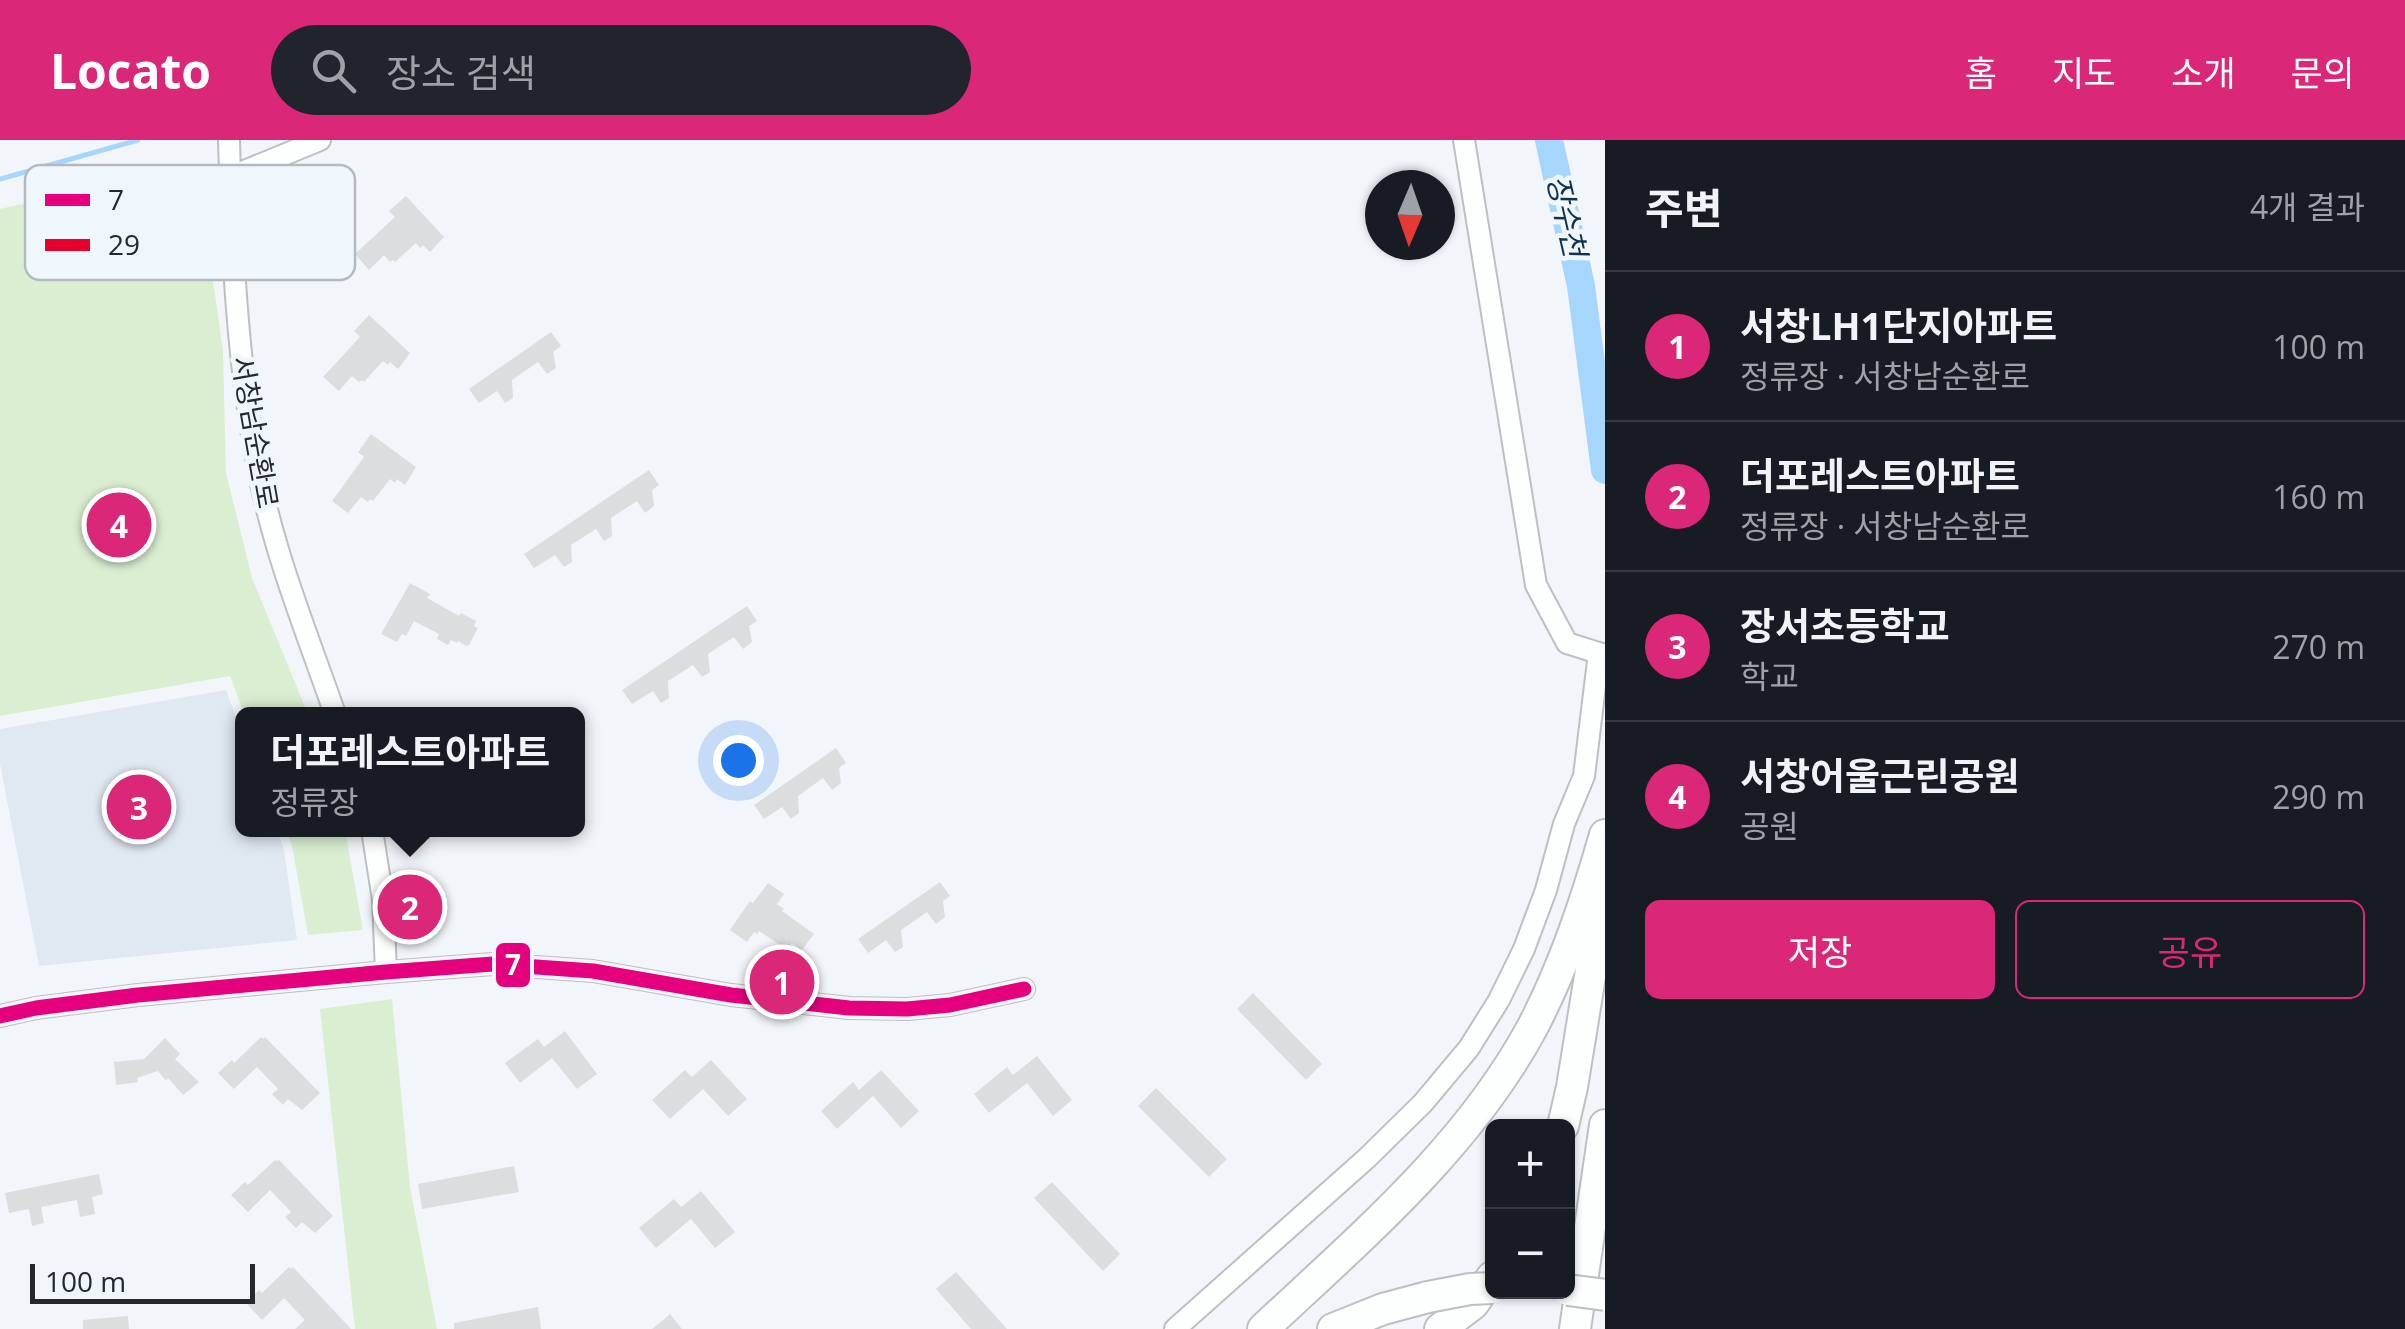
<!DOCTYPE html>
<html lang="ko">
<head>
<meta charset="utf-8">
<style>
  :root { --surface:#171b24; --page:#20242c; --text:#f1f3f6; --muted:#9ea1a6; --line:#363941; --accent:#db2777 }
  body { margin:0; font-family:"Open Sans","Noto Sans KR",sans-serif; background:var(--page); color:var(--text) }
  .controls { position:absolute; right:30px; bottom:30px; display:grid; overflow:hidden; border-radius:15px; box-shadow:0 2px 8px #0004 }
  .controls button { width:90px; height:90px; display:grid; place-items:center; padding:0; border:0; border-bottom:2px solid var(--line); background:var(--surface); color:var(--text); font:50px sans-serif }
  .compass { position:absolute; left:1365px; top:30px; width:90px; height:90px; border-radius:50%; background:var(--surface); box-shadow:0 2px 8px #0004; rotate:182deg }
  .scale { position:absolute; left:30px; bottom:25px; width:225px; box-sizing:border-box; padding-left:10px; border:5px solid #26292b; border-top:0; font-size:28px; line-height:35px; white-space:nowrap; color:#26292b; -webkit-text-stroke:8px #eff7fd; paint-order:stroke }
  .you { position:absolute; left:738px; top:620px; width:35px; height:35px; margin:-25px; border:8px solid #fff; border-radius:50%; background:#1a73e8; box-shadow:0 0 0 15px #1a73e833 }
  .badge { display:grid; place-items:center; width:65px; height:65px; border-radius:50%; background:var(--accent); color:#fff; font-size:32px; font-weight:700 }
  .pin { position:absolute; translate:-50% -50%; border:5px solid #fff; box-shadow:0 2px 10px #0006 }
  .popup { position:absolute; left:235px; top:567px; width:350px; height:130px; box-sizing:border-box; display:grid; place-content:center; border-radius:15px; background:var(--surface); filter:drop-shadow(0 2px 8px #0005); font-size:32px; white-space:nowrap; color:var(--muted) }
  .popup b { font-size:38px; color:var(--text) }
  .popup::after { content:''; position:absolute; left:50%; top:100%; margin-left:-20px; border:20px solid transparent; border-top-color:var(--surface) }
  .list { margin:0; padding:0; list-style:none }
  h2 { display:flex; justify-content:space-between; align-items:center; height:130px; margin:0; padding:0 40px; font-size:42px }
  h2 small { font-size:32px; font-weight:400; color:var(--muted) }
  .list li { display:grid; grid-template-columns:65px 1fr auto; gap:30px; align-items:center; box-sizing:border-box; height:150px; padding:0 40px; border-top:2px solid var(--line) }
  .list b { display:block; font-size:38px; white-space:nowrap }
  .list p { margin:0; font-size:32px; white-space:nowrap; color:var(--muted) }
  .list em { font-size:32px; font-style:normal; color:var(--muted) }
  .actions { display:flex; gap:20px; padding:30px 40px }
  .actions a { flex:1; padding:22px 0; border:2px solid var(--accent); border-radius:15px; text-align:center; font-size:35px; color:var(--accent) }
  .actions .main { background:var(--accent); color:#fff }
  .icon { flex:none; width:55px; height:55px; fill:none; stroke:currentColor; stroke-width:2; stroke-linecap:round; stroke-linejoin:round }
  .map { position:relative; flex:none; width:1605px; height:1189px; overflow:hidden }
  header { display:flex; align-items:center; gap:60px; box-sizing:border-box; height:140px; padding:0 50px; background:var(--accent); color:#fff }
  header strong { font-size:48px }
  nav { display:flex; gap:55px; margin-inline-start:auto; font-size:35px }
  .search { width:700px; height:90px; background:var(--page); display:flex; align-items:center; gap:25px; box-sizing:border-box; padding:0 35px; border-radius:55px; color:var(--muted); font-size:38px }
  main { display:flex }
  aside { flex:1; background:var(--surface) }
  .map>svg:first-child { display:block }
  .built { fill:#e0e8f1 }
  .green { fill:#daefd2 }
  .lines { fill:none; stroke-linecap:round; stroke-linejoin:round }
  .stream { stroke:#a7d6fc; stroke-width:5 }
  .river { stroke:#a7d6fc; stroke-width:28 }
  .building { fill:#dcddde }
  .minor-casing { stroke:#bdc0c2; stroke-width:24 }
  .highway-casing { stroke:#bdc0c2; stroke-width:34 }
  .minor { stroke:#fdfefe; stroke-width:20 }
  .highway { stroke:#fdfefe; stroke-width:30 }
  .highway-bridge-casing { stroke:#bdc0c2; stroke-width:34; stroke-linecap:butt }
  .highway-bridge { stroke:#fdfefe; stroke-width:30 }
  .bus-1-casing { stroke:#eff7fd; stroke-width:22 }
  .bus-1 { stroke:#e5007d; stroke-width:15 }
  .labels { text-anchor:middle; stroke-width:10; stroke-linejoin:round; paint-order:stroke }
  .street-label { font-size:28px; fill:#26292b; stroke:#eff7fd }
  .water-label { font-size:30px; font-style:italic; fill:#11344e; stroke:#eff7fd }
  .key { fill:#eff7fd; stroke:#b3b9be; stroke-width:2.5 }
  .key-label { font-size:28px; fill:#26292b }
  .line-badge { stroke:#eff7fd; stroke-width:4 }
  .badge-label { font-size:28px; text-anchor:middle; font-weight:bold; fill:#fff }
</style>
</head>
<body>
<header>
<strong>Locato</strong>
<div class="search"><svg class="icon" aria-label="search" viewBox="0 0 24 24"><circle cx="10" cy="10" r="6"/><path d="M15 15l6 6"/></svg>장소 검색</div>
<nav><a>홈</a><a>지도</a><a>소개</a><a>문의</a></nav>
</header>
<main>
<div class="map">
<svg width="1605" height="1189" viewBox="0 0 1605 1189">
  <rect width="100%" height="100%" fill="#f2f6fa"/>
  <path class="built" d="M 226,550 L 242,594 L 242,690 L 277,690 L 284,710 L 297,800 L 39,826 L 0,624 L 0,589 Z"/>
  <path class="green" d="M 196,25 L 223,210 L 226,333 L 252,438 L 308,574 L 244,574 L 230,536 L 0,576 L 0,69 Z
    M 286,690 L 345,690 L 363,790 L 308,795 L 292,706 Z
    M 392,859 L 410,1047 L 437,1189 L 355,1189 L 320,869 Z"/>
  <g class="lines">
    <path class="stream" d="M 0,39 L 138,0"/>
    <path class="river" d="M 1549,0 L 1581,146 L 1605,330"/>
  </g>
  <path class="building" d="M 406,56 L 444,97 L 430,112 L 423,105 L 420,108 L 416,103 L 395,122 L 393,120 L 390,122 L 384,115 L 369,130 L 355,114 L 395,77 L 389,71 Z
    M 369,175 L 410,213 L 398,229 L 390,222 L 388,225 L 383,221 L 364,242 L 362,240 L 359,242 L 352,236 L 339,251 L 323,237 L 360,197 L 354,191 Z
    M 551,192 L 561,206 L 553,212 L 556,228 L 547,234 L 538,222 L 512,240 L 513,258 L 505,263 L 497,251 L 479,263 L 469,249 Z
    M 371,294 L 416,327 L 405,345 L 397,339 L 395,343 L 390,339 L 373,361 L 370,359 L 368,362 L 361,357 L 348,373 L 332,361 L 364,317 L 358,312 Z
    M 649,330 L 659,345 L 652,350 L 654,366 L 645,373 L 637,361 L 611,378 L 612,396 L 604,401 L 596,389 L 571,405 L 572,422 L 564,427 L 555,415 L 534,428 L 524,414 Z
    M 410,443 L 430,454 L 427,458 L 459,476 L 461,473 L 476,481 L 474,486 L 478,488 L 469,505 L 466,506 L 458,501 L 457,503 L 451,500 L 448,505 L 437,499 L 439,494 L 414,481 L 406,496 L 402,494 L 397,502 L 381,494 Z
    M 747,466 L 757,481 L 749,486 L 752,502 L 743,509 L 734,497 L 708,514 L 710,532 L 702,537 L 693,525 L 668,541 L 669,558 L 661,563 L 653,551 L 632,564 L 622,550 Z
    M 836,608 L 846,623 L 839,628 L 841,643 L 832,650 L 823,638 L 798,656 L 799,673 L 791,679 L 782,667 L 764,679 L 754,665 Z
    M 940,742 L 950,756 L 943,761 L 945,777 L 936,784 L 927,772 L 901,790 L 903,807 L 895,812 L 886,800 L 868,813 L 858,799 Z
    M 768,743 L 784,754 L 777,764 L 784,769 L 782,771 L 814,794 L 802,810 L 792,803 L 789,806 L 786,803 L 783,807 L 759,791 L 757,794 L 754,792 L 747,802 L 730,790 L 750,761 L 753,763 Z
    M 1253,853 L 1322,924 L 1306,940 L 1237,869 Z
    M 565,891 L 597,934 L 577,949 L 552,918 L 520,943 L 505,923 L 538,899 L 544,907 Z
    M 261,897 L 263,899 L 265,897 L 320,953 L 302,970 L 288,959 L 283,965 L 272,954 L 278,949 L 257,927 L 234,949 L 218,933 L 232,920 L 234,923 Z
    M 165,898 L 180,914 L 175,919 L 199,942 L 183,955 L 168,938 L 166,941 L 158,931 L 137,938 L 138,942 L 116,945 L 114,922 L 144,919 Z
    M 1037,916 L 1072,960 L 1053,976 L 1027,943 L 989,973 L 974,954 L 1007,927 L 1013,935 Z
    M 711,920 L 747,959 L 728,976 L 703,949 L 670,979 L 652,960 L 685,930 L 692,937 Z
    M 881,930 L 919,971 L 901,988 L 873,956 L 837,989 L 821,971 L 853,942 L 859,950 Z
    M 1156,948 L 1227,1019 L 1209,1037 L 1138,966 Z
    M 275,1020 L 277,1021 L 279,1020 L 333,1076 L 315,1093 L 302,1082 L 296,1088 L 285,1077 L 291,1072 L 270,1050 L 248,1072 L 231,1055 L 245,1042 L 248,1045 Z
    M 514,1026 L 519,1052 L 422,1069 L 418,1044 Z
    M 99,1034 L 103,1054 L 92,1057 L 95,1074 L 80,1077 L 77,1060 L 41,1067 L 44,1083 L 32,1086 L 29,1069 L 9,1073 L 5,1053 Z
    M 1052,1042 L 1120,1114 L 1103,1131 L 1034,1058 Z
    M 701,1051 L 735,1092 L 715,1108 L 691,1079 L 656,1108 L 639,1088 L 674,1059 L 681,1067 Z
    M 289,1127 L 291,1129 L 293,1127 L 351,1189 L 295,1189 L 305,1180 L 284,1158 L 262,1180 L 246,1163 L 259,1150 L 262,1153 Z
    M 956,1132 L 1007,1189 L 971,1189 L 936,1149 Z
    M 538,1167 L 541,1189 L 454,1189 L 454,1183 Z
    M 670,1174 L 682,1189 L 652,1189 Z
    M 128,1176 L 129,1189 L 83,1189 L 83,1180 Z"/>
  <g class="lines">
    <defs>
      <path id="minor" d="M 229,0 C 232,112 237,224 259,334 C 275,416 308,496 335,574
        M 1464,0 L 1536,445 L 1567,503 L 1605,515
        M 230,37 L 320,0
        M 372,690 L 383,760 L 386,832
        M 0,876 L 36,868 L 138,855 L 386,832 L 493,824 L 593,831 L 731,855 L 849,868 L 907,869 L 950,865 L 1024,849
        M 1175,1189 L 1367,1018 L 1423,963 L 1469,908 L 1499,860 L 1524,809 L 1546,750 L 1564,684 L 1584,636 L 1599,513"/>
      <path id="highway" d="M 1563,986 L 1572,947 L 1604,750
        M 1263,1189 C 1361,1097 1467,1008 1532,888 C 1564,827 1586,761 1605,695
        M 1333,1189 L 1383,1169 L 1428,1157
        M 1440,1189 L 1473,1164 L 1492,1137
        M 1575,1189 L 1605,985"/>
    </defs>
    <use href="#minor" class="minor-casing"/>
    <use href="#highway" class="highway-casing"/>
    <use href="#minor" class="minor"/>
    <use href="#highway" class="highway"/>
    <defs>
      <path id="highway-bridge" d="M 1568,1150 L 1605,1155
        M 1428,1157 L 1470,1149 L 1492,1148"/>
    </defs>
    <use href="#highway-bridge" class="highway-bridge-casing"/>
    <use href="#highway-bridge" class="highway-bridge"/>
    <defs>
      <path id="bus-1" d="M 0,876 L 36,868 L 138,855 L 386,832 L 493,824 L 593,831 L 731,855 L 849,868 L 907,869 L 950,865 L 1024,849"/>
    </defs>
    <use href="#bus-1" class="bus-1-casing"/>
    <use href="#bus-1" class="bus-1"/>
  </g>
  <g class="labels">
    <g class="street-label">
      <text transform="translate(255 292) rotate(80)" y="10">서창남순환로</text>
    </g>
    <g class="water-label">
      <text transform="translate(1566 76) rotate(77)" y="10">장수천</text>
    </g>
  </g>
  <rect x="25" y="25" width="330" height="115" rx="15" class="key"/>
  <rect x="45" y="54" width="45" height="12" fill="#e5007d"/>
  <rect x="45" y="99" width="45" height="12" fill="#e4002b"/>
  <g class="key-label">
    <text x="108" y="70">7</text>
    <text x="108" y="115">29</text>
  </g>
  <rect class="line-badge" x="494" y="801" width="38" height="48" rx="10" fill="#e5007d"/>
  <g class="badge-label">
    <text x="513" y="835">7</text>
  </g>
</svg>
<div class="controls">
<button>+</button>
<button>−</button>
</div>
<svg class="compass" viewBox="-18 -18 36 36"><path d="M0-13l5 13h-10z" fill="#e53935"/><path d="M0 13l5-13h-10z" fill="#9ea1a6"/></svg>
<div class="scale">100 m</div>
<div class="you"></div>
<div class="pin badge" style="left:782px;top:842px">1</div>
<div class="pin badge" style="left:410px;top:767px">2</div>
<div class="popup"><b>더포레스트아파트</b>정류장</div>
<div class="pin badge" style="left:139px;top:667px">3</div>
<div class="pin badge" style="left:119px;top:385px">4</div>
</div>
<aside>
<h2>주변<small>4개 결과</small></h2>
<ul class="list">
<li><span class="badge">1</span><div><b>서창LH1단지아파트</b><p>정류장 · 서창남순환로</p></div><em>100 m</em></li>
<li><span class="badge">2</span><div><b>더포레스트아파트</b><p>정류장 · 서창남순환로</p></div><em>160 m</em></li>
<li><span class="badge">3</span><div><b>장서초등학교</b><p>학교</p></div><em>270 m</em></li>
<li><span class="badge">4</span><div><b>서창어울근린공원</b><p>공원</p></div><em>290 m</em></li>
</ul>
<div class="actions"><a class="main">저장</a><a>공유</a></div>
</aside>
</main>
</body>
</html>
